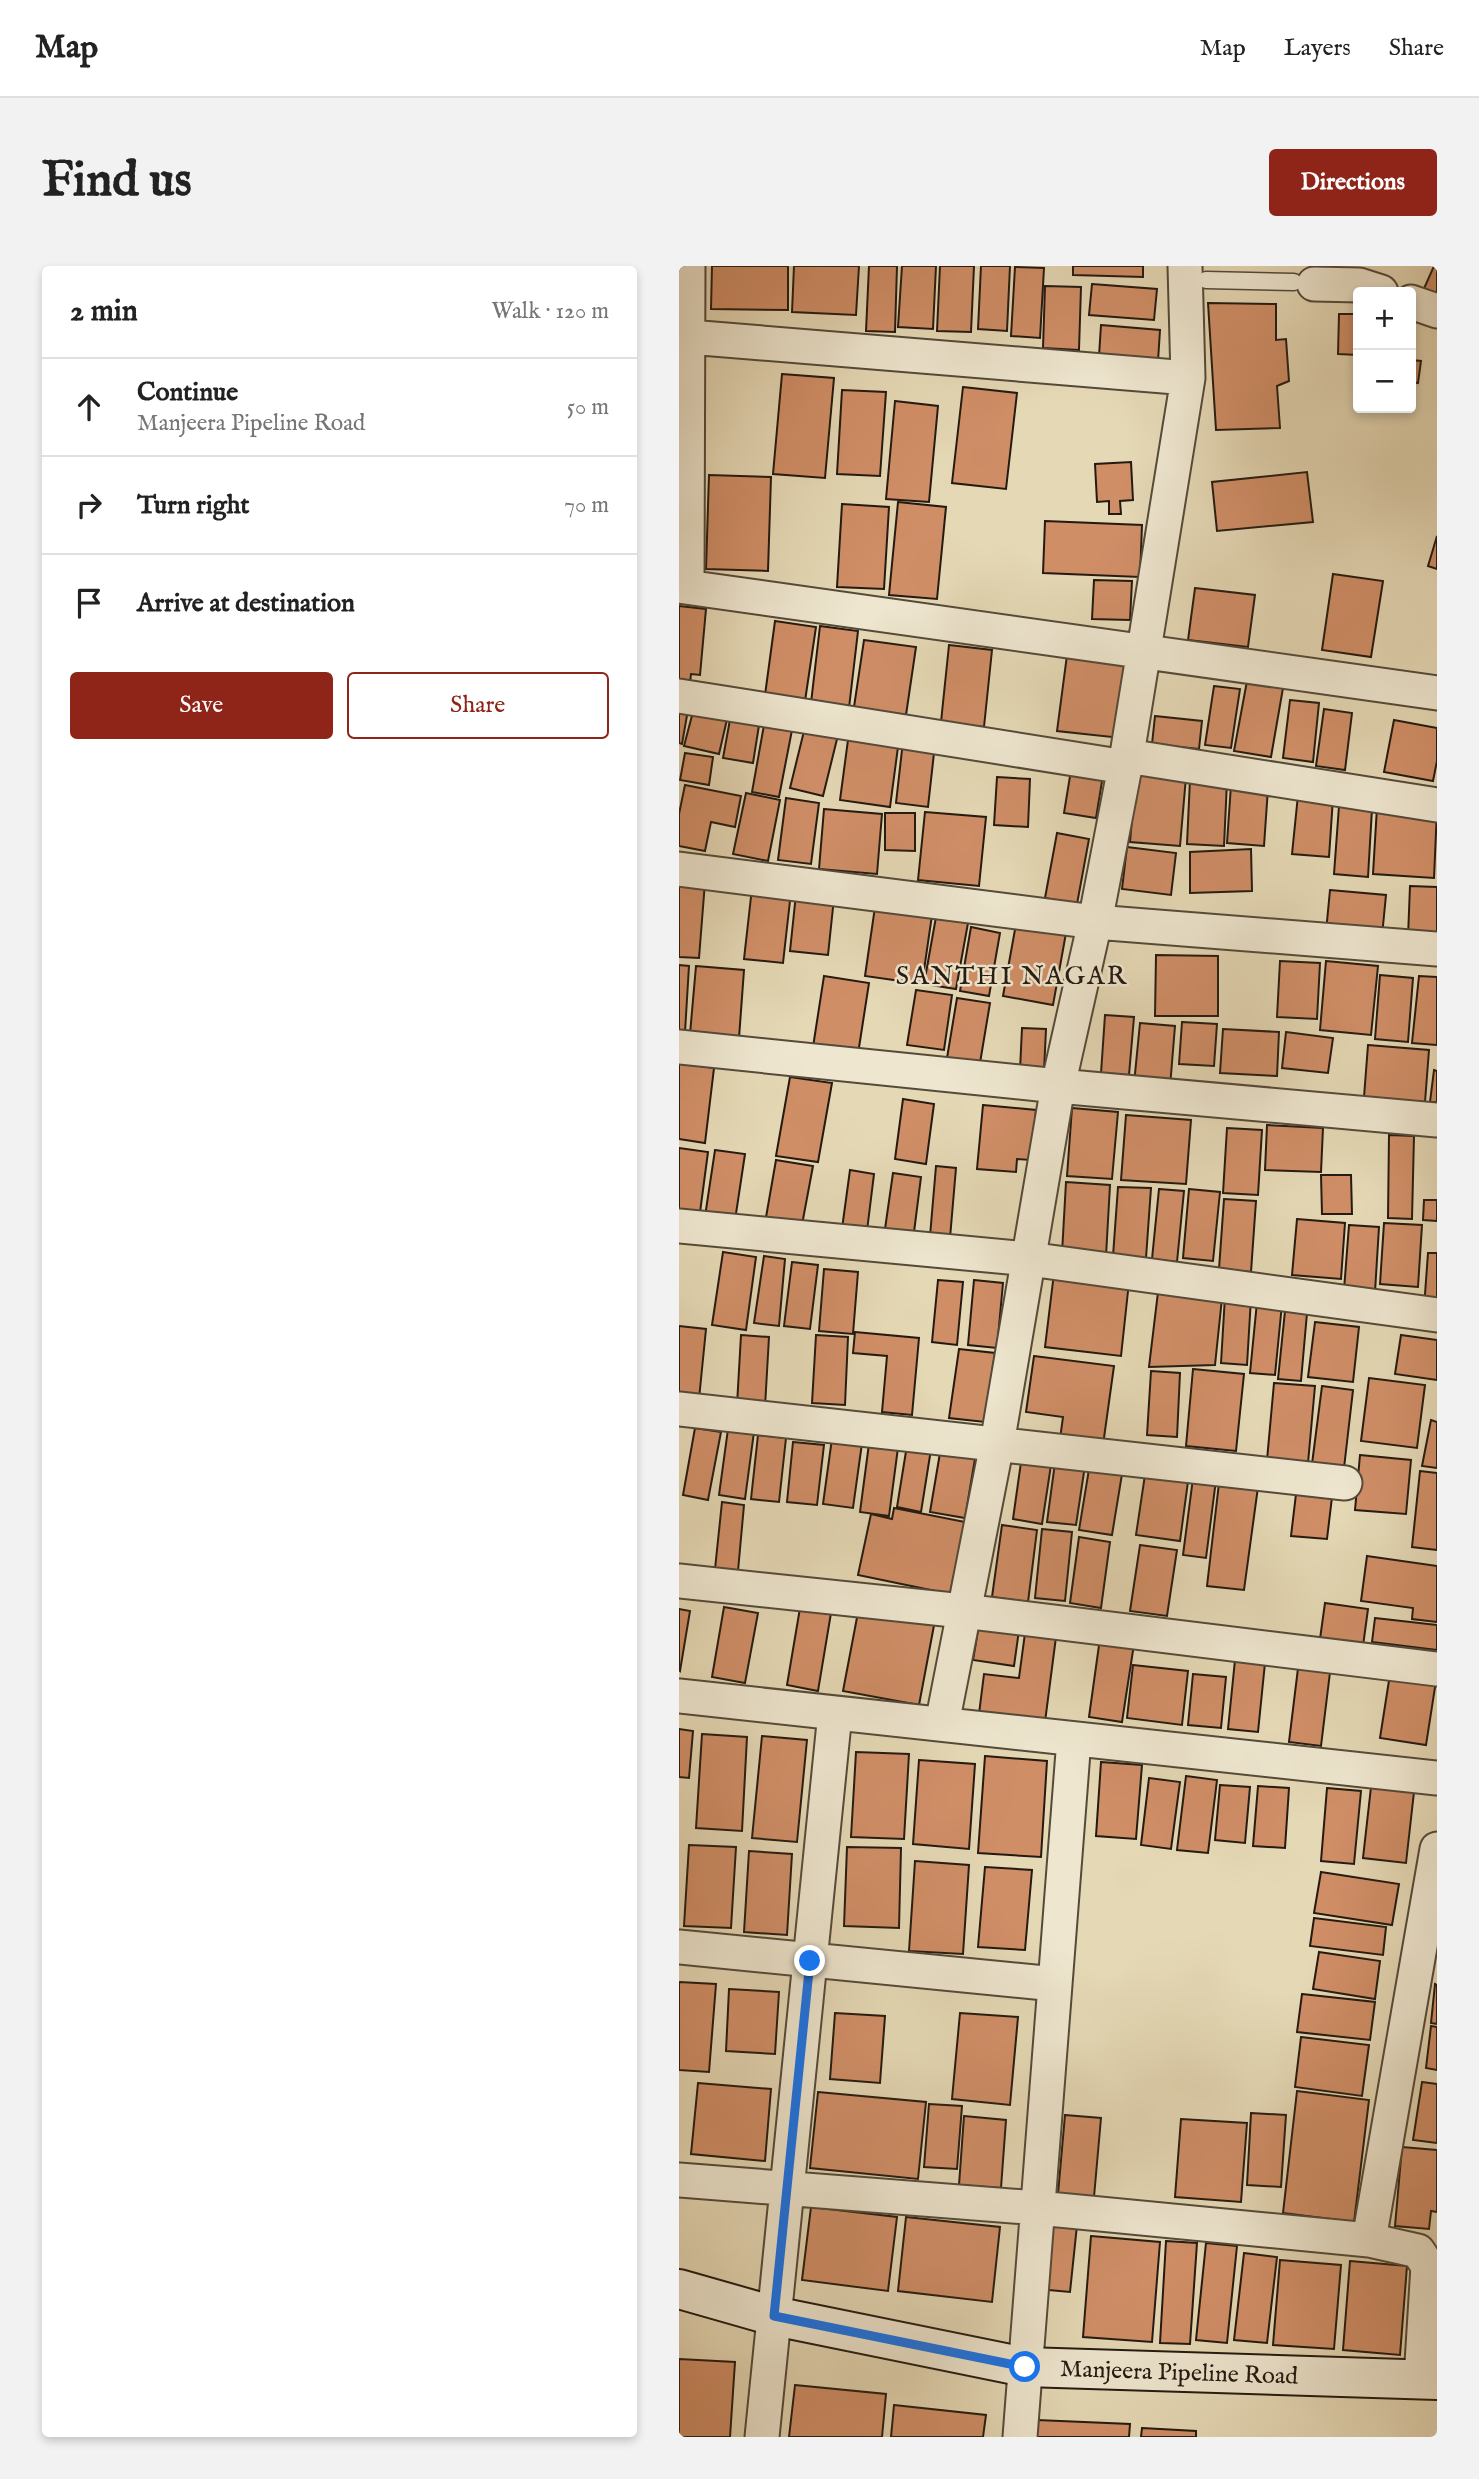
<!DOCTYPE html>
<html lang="en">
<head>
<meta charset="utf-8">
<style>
  :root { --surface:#fff; --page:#f2f2f2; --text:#222; --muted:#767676; --line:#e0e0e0; --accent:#8f2418 }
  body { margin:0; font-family:"IM FELL English",serif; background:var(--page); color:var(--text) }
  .controls { position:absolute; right:21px; top:21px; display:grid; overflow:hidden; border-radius:7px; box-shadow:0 4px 10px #0003 }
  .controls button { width:63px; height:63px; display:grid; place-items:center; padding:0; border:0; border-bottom:2px solid var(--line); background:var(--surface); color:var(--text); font:35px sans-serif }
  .stop { position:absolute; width:21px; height:21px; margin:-16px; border:5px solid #1a73e8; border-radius:50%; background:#fff }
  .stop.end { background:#1a73e8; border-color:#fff; box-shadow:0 2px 7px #0008 }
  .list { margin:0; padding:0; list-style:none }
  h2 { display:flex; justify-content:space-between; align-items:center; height:91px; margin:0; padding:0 28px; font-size:30px }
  h2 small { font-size:23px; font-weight:400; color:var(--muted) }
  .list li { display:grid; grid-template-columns:46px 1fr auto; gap:21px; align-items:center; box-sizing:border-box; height:98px; padding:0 28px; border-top:2px solid var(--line) }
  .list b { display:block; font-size:26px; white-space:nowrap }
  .list p { margin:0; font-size:23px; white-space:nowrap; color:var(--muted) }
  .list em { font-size:23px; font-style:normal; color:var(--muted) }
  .actions { display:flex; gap:14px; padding:21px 28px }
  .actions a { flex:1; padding:16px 0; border:2px solid var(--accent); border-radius:7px; text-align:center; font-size:24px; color:var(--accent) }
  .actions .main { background:var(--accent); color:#fff }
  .icon { flex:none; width:38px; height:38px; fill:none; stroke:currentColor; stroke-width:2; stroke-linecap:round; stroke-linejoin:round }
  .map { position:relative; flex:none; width:758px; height:2171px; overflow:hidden; border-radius:7px }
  header { display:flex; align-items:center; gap:42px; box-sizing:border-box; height:98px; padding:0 35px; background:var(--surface); border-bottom:2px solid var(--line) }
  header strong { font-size:33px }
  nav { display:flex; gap:38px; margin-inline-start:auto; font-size:24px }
  .intro { display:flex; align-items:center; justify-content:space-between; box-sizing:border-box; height:168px; padding:0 42px }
  h1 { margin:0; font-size:49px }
  .button { padding:18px 32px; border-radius:7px; background:var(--accent); color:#fff; font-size:24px; font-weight:700 }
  main { display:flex; gap:42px; padding:0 42px }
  aside { flex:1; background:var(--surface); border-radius:7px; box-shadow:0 4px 10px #0003 }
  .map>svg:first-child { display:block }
  .building { fill:#d08e67; stroke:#241a11; stroke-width:2 }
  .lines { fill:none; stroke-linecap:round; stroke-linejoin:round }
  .lane-casing { stroke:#544a3a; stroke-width:19 }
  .street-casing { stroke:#544a3a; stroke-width:37 }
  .secondary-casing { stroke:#241a11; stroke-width:42 }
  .lane { stroke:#eee6cf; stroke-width:16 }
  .street { stroke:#eee6cf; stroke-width:33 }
  .secondary { stroke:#eee6cf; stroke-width:38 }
  .route { stroke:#1a73e8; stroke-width:9 }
  .labels { text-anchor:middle; stroke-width:5; stroke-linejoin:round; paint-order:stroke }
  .street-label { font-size:24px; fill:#241a11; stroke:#eee6cf }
  .neighbourhood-label { font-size:26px; letter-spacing:2px; fill:#241a11; stroke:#eee6cf }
</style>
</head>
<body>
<header>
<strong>Map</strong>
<nav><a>Map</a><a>Layers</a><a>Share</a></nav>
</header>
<div class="intro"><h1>Find us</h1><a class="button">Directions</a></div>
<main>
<aside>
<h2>2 min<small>Walk · 120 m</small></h2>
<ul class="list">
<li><svg class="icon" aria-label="ahead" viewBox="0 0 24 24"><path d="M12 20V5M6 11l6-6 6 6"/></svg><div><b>Continue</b><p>Manjeera Pipeline Road</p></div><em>50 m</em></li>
<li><svg class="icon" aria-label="right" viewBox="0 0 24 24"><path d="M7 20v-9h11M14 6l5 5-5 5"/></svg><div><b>Turn right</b></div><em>70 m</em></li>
<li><svg class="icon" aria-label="arrive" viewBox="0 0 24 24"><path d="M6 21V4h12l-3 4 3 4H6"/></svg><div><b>Arrive at destination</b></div></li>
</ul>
<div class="actions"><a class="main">Save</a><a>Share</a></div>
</aside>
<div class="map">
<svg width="758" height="2171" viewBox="0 0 758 2171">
  <rect width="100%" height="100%" fill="#e5d8b5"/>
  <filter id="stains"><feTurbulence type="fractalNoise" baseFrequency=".00286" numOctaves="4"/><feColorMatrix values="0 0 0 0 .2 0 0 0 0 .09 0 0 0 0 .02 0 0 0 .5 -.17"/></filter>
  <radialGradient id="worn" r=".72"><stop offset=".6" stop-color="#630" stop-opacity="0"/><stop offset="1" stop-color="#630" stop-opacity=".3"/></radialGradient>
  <path class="building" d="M 33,0 L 109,0 L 109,44 L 32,43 Z
    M 115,0 L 180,0 L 177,49 L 113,46 Z
    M 190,0 L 218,0 L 216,66 L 187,65 Z
    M 223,0 L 257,0 L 254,63 L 219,61 Z
    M 261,0 L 295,0 L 292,66 L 258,65 Z
    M 302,0 L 331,0 L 328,65 L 299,63 Z
    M 394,0 L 464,0 L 464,11 L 394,9 Z
    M 755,0 L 758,0 L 758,34 L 743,27 Z
    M 336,1 L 365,2 L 361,72 L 332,70 Z
    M 413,18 L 478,23 L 475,54 L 410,49 Z
    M 366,20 L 402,21 L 400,84 L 364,82 Z
    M 529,37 L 597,38 L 597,74 L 607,73 L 610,115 L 598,120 L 601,162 L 537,164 Z
    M 660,48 L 679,48 L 679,89 L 659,88 Z
    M 422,59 L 481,64 L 479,95 L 420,90 Z
    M 732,94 L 742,95 L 739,117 L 732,116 Z
    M 103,108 L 155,112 L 146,212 L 94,208 Z
    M 284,121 L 338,127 L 327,223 L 273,217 Z
    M 163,124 L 207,126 L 201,210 L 158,208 Z
    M 216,135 L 259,140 L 250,236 L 207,233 Z
    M 452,196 L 454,234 L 441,235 L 442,248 L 430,248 L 430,235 L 418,236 L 416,198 Z
    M 628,206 L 634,256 L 538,265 L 533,216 Z
    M 30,209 L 92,211 L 89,305 L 27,303 Z
    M 219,236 L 267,241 L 258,333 L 210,329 Z
    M 163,238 L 210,241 L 205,323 L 158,321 Z
    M 366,255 L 463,259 L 461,311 L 364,307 Z
    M 758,270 L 758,303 L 749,300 Z
    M 654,308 L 704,315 L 692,391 L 643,384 Z
    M 415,314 L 453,315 L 451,354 L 413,353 Z
    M 516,322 L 576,329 L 569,381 L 509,374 Z
    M 0,340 L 27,343 L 21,409 L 12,408 L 11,417 L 0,416 Z
    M 96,355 L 137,361 L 126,435 L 86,429 Z
    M 141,360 L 179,365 L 170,442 L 132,437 Z
    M 185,374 L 237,381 L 227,449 L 175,441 Z
    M 270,379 L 313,384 L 305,461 L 262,456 Z
    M 388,389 L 452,397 L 442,472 L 378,465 Z
    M 568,415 L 604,422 L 592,491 L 555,485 Z
    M 535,420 L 561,423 L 552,482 L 526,479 Z
    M 611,434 L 640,437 L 634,496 L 604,492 Z
    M 0,437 L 10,438 L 3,478 L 0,477 Z
    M 15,442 L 49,449 L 40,488 L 5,480 Z
    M 645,443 L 673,447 L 666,504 L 637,500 Z
    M 52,448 L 81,453 L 74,497 L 44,492 Z
    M 476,450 L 523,455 L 520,483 L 473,478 Z
    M 715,454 L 758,462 L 758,495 L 754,515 L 705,506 Z
    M 85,459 L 113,464 L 100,531 L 73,526 Z
    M 126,461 L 159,469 L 144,530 L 111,522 Z
    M 169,474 L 219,481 L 211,541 L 161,534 Z
    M 224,475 L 256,478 L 249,541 L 217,537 Z
    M 6,487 L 34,491 L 30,519 L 1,514 Z
    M 393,498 L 425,503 L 417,552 L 385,547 Z
    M 457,507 L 507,511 L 501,580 L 451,576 Z
    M 318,511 L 351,513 L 349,561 L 315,559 Z
    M 511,513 L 548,515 L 545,580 L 508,578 Z
    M 6,519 L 62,530 L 56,561 L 32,556 L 26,585 L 0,580 L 0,548 Z
    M 552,519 L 589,522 L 585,580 L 548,577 Z
    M 67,527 L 101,534 L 89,595 L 54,588 Z
    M 619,529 L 654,532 L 650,591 L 613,588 Z
    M 107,532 L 140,537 L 132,598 L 99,594 Z
    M 660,540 L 693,543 L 689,611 L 655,608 Z
    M 698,541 L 758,544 L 755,612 L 694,608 Z
    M 145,543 L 203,548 L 198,608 L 140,603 Z
    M 246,546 L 307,551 L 300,620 L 239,614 Z
    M 206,547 L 236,547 L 236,585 L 206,584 Z
    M 378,567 L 410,573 L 398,638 L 366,632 Z
    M 448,581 L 497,587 L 492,629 L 443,623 Z
    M 572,583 L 573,625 L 511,627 L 511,586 Z
    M 0,614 L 26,616 L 20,692 L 0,691 Z
    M 731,620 L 758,621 L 758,672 L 729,671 Z
    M 73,622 L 112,626 L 104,697 L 65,693 Z
    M 651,624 L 707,629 L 703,670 L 647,666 Z
    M 117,628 L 155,632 L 149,689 L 111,685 Z
    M 196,641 L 253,649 L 243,718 L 186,710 Z
    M 257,651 L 289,657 L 277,723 L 245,718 Z
    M 337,658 L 387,667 L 374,739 L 324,730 Z
    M 292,661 L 321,667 L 310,730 L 281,725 Z
    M 477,689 L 539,690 L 539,750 L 476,750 Z
    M 601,695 L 641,697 L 638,753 L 598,751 Z
    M 647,695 L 699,700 L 692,769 L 641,764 Z
    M 0,699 L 10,700 L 6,766 L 0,766 Z
    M 17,700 L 65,704 L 60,772 L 11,768 Z
    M 701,709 L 734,712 L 729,776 L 696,773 Z
    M 145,710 L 190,717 L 179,788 L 134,781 Z
    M 740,710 L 758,711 L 758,779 L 733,777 Z
    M 237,724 L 273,729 L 265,784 L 228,779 Z
    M 278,732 L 311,737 L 300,803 L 267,798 Z
    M 426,749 L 455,751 L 450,809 L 422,807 Z
    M 503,756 L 538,758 L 535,800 L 500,798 Z
    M 461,757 L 496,760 L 491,821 L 455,818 Z
    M 343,762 L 367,763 L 365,805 L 341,804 Z
    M 544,763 L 600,766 L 598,810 L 541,807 Z
    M 607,766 L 654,772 L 649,807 L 603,802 Z
    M 689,779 L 750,784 L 746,836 L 685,831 Z
    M 0,797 L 35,802 L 26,877 L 0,873 Z
    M 755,804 L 758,805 L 758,836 L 751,836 Z
    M 111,811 L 153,817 L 139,896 L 97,890 Z
    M 224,833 L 255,838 L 247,898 L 216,893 Z
    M 304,839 L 357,844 L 352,894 L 338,893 L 337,906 L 298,903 Z
    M 393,842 L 439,846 L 433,913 L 388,910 Z
    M 447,849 L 512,854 L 507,918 L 442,914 Z
    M 588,859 L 644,862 L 642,906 L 586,904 Z
    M 548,862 L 583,864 L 579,929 L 544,927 Z
    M 710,869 L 735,870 L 733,953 L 709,952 Z
    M 0,882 L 29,886 L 20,954 L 0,951 Z
    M 36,884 L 66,888 L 55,961 L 25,957 Z
    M 97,894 L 134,900 L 122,964 L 86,957 Z
    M 257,900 L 277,902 L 271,972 L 251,970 Z
    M 171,904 L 195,908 L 187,973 L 162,970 Z
    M 214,907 L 242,911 L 234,974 L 205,970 Z
    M 642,909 L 672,909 L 673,948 L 643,948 Z
    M 387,916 L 431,919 L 427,990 L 383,987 Z
    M 439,921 L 472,922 L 467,992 L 434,990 Z
    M 480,923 L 505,925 L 498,996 L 473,993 Z
    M 510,923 L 541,926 L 534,995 L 504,992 Z
    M 545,933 L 577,935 L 572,1006 L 540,1003 Z
    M 745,934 L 758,934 L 758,955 L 744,954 Z
    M 618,953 L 666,957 L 662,1013 L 613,1009 Z
    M 705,957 L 743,959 L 739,1021 L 701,1018 Z
    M 670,959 L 700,961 L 696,1026 L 665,1024 Z
    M 44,986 L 77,991 L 67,1064 L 33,1059 Z
    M 749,987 L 758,987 L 758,1044 L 745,1042 Z
    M 85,990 L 106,993 L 100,1060 L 75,1057 Z
    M 113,996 L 139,999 L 131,1063 L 105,1060 Z
    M 145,1003 L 179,1006 L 174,1068 L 140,1065 Z
    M 375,1007 L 450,1016 L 442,1090 L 366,1081 Z
    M 259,1014 L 284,1016 L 278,1079 L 253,1076 Z
    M 295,1014 L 324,1017 L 318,1082 L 289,1079 Z
    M 479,1026 L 543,1032 L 536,1099 L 470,1101 Z
    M 546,1030 L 572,1032 L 568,1099 L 542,1097 Z
    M 578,1036 L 603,1038 L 596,1109 L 571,1107 Z
    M 606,1045 L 628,1047 L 622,1115 L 599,1113 Z
    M 636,1056 L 680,1061 L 674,1116 L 629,1111 Z
    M 0,1060 L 27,1063 L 20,1133 L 0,1131 Z
    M 176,1066 L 240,1072 L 233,1149 L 203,1146 L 208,1090 L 174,1087 Z
    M 62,1069 L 90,1071 L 86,1141 L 58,1139 Z
    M 137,1069 L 169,1071 L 166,1139 L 133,1137 Z
    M 722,1069 L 758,1074 L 758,1114 L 716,1108 Z
    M 280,1083 L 316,1087 L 306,1156 L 270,1152 Z
    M 355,1090 L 435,1100 L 424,1179 L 381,1173 L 384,1151 L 347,1146 Z
    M 514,1103 L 565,1108 L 557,1185 L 507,1180 Z
    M 472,1105 L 501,1107 L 498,1171 L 468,1169 Z
    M 690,1112 L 746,1119 L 738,1182 L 682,1175 Z
    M 595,1117 L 636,1120 L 629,1197 L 588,1194 Z
    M 643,1120 L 674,1124 L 665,1202 L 633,1198 Z
    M 752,1154 L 758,1156 L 758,1202 L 743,1200 Z
    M 16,1162 L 42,1166 L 29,1234 L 4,1229 Z
    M 49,1163 L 75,1166 L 66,1233 L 40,1229 Z
    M 154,1165 L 184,1170 L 174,1242 L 144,1238 Z
    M 79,1169 L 107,1172 L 100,1236 L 72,1233 Z
    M 191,1170 L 220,1174 L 210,1250 L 181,1246 Z
    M 229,1173 L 253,1177 L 242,1246 L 218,1241 Z
    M 114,1176 L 145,1179 L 138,1239 L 108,1236 Z
    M 262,1181 L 297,1187 L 286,1252 L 251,1246 Z
    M 344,1182 L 374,1186 L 363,1258 L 334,1253 Z
    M 377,1189 L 407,1193 L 397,1259 L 368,1256 Z
    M 681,1189 L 732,1194 L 727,1248 L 676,1244 Z
    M 411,1197 L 444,1202 L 433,1269 L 400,1264 Z
    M 467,1202 L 510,1208 L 501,1275 L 457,1269 Z
    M 741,1205 L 758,1207 L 758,1284 L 733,1281 Z
    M 514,1212 L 537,1214 L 527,1292 L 504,1289 Z
    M 540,1217 L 579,1221 L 565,1324 L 528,1320 Z
    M 617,1228 L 653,1231 L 648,1273 L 612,1270 Z
    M 43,1236 L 65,1239 L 59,1305 L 36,1303 Z
    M 215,1242 L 286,1256 L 271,1328 L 179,1309 L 192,1248 L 213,1253 Z
    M 323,1259 L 358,1264 L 349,1336 L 313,1331 Z
    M 363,1263 L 393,1266 L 386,1335 L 356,1332 Z
    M 400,1271 L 431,1276 L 422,1342 L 391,1337 Z
    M 461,1279 L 498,1284 L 488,1350 L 451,1345 Z
    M 688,1290 L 758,1300 L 758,1356 L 733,1353 L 734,1342 L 682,1335 Z
    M 646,1337 L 689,1343 L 684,1380 L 641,1373 Z
    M 45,1341 L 79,1347 L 66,1417 L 33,1411 Z
    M 180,1341 L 256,1354 L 240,1439 L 164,1425 Z
    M 121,1342 L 152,1347 L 139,1425 L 108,1419 Z
    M 0,1343 L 11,1345 L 1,1405 L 0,1404 Z
    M 696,1352 L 758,1359 L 758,1384 L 693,1376 Z
    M 300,1358 L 340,1364 L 335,1400 L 294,1394 Z
    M 346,1367 L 377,1371 L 366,1456 L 300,1448 L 305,1408 L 340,1412 Z
    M 421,1372 L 455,1378 L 443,1456 L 410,1451 Z
    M 557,1384 L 587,1387 L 579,1466 L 549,1463 Z
    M 620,1394 L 652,1398 L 642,1480 L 610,1476 Z
    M 454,1399 L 509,1405 L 503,1459 L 448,1452 Z
    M 514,1408 L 547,1411 L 542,1462 L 509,1459 Z
    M 711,1408 L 757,1415 L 747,1479 L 701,1472 Z
    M 0,1463 L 14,1465 L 10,1512 L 0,1511 Z
    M 23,1468 L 68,1471 L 63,1565 L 17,1562 Z
    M 83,1470 L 128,1474 L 118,1576 L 73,1572 Z
    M 177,1486 L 230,1488 L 225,1573 L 172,1571 Z
    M 306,1490 L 368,1495 L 362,1591 L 299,1587 Z
    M 240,1494 L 296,1498 L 290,1583 L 234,1578 Z
    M 422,1496 L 463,1499 L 457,1573 L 417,1570 Z
    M 507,1510 L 538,1514 L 529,1587 L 498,1584 Z
    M 470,1512 L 501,1516 L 492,1583 L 462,1579 Z
    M 541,1519 L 571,1521 L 566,1577 L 536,1574 Z
    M 579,1520 L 610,1522 L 606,1582 L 574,1580 Z
    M 692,1521 L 735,1526 L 727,1597 L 684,1592 Z
    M 648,1522 L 682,1525 L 675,1598 L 642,1595 Z
    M 10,1579 L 57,1581 L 52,1662 L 5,1660 Z
    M 168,1581 L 222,1582 L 220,1662 L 165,1660 Z
    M 70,1585 L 113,1588 L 108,1669 L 65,1666 Z
    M 236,1595 L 290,1599 L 284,1688 L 230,1685 Z
    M 306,1601 L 353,1604 L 346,1684 L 299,1681 Z
    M 642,1606 L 720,1618 L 713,1659 L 635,1647 Z
    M 635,1652 L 707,1661 L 704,1689 L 631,1680 Z
    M 640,1686 L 701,1695 L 696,1733 L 634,1723 Z
    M 0,1716 L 37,1718 L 30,1806 L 0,1804 Z
    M 756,1718 L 758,1719 L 758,1758 L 752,1757 Z
    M 50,1723 L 100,1726 L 96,1788 L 47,1785 Z
    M 623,1728 L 696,1736 L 691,1774 L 618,1766 Z
    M 156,1747 L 206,1750 L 201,1817 L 151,1813 Z
    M 281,1747 L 339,1751 L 331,1839 L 273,1833 Z
    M 752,1760 L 758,1761 L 758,1804 L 747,1802 Z
    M 622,1771 L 690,1779 L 683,1830 L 616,1821 Z
    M 743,1816 L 758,1818 L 758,1877 L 734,1874 Z
    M 19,1817 L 92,1823 L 86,1895 L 12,1888 Z
    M 618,1825 L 690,1834 L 675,1956 L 604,1947 Z
    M 139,1826 L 247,1836 L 239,1913 L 131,1902 Z
    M 250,1838 L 283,1840 L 278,1903 L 245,1901 Z
    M 572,1847 L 607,1849 L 602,1921 L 568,1919 Z
    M 386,1849 L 422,1852 L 415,1931 L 379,1928 Z
    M 285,1850 L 327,1854 L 322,1922 L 280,1919 Z
    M 502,1853 L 568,1857 L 562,1936 L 496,1931 Z
    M 723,1881 L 758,1884 L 758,1946 L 752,1945 L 750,1963 L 716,1960 Z
    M 132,1941 L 218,1951 L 209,2025 L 123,2014 Z
    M 227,1951 L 321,1961 L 313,2036 L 219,2025 Z
    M 366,1955 L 398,1959 L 391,2026 L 359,2023 Z
    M 412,1970 L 481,1976 L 473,2076 L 404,2071 Z
    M 487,1975 L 518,1977 L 511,2078 L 481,2077 Z
    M 527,1977 L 558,1980 L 548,2077 L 517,2074 Z
    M 565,1987 L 598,1991 L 588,2077 L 555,2074 Z
    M 601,1994 L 662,1999 L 655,2083 L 594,2079 Z
    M 671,1995 L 728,2000 L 721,2089 L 664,2084 Z
    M 0,2093 L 56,2096 L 51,2171 L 0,2171 Z
    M 116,2119 L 207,2128 L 203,2171 L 110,2171 Z
    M 215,2139 L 307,2149 L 304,2171 L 212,2171 Z
    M 358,2154 L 451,2158 L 450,2171 L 357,2171 Z
    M 463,2162 L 517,2165 L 517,2171 L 462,2171 Z"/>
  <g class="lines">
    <defs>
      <path id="lane" d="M 527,14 L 615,16"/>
      <path id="street" d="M 635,18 L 680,19 L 702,26
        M 732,36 L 758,45
        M 10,71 L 509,112
        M 0,320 L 758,427
        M 8,321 L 9,0
        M 0,430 L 446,501
        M 448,490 L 758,539
        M 0,603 L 416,656 L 758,683
        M 0,781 L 379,820 L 758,854
        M 0,960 L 350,993 L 758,1049
        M 0,1143 L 666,1217
        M 0,1315 L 284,1345 L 758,1403
        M 0,1430 L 758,1512
        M 263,1458 L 318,1178 L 379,820 L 416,656 L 446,501 L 509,112 L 506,0
        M 0,1681 L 376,1718
        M 0,1914 L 359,1942 L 690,1974 L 739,1985 L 749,2000 L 742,2113
        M 690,1974 L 758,1583
        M 83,2171 L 156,1447
        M 341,2171 L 395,1473"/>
      <g id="secondary">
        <path id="s1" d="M 0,2023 L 95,2050 L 346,2101 L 758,2114"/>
      </g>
    </defs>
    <use href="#lane" class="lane-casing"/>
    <use href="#street" class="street-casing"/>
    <use href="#secondary" class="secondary-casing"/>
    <use href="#lane" class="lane"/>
    <use href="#street" class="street"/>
    <use href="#secondary" class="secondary"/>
  </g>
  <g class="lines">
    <path class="route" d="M 131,1695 L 95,2050 L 346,2101"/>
  </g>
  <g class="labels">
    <g class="street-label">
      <text dy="8" stroke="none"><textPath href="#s1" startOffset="509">Manjeera Pipeline Road</textPath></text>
    </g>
    <g class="neighbourhood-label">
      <text x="333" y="718">SANTHI NAGAR</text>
    </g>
  </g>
  <rect width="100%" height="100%" filter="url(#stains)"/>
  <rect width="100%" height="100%" fill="url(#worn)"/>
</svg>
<div class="controls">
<button>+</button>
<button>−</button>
</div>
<div class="stop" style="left:346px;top:2101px"></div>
<div class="stop end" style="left:131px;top:1695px"></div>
</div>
</main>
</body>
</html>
